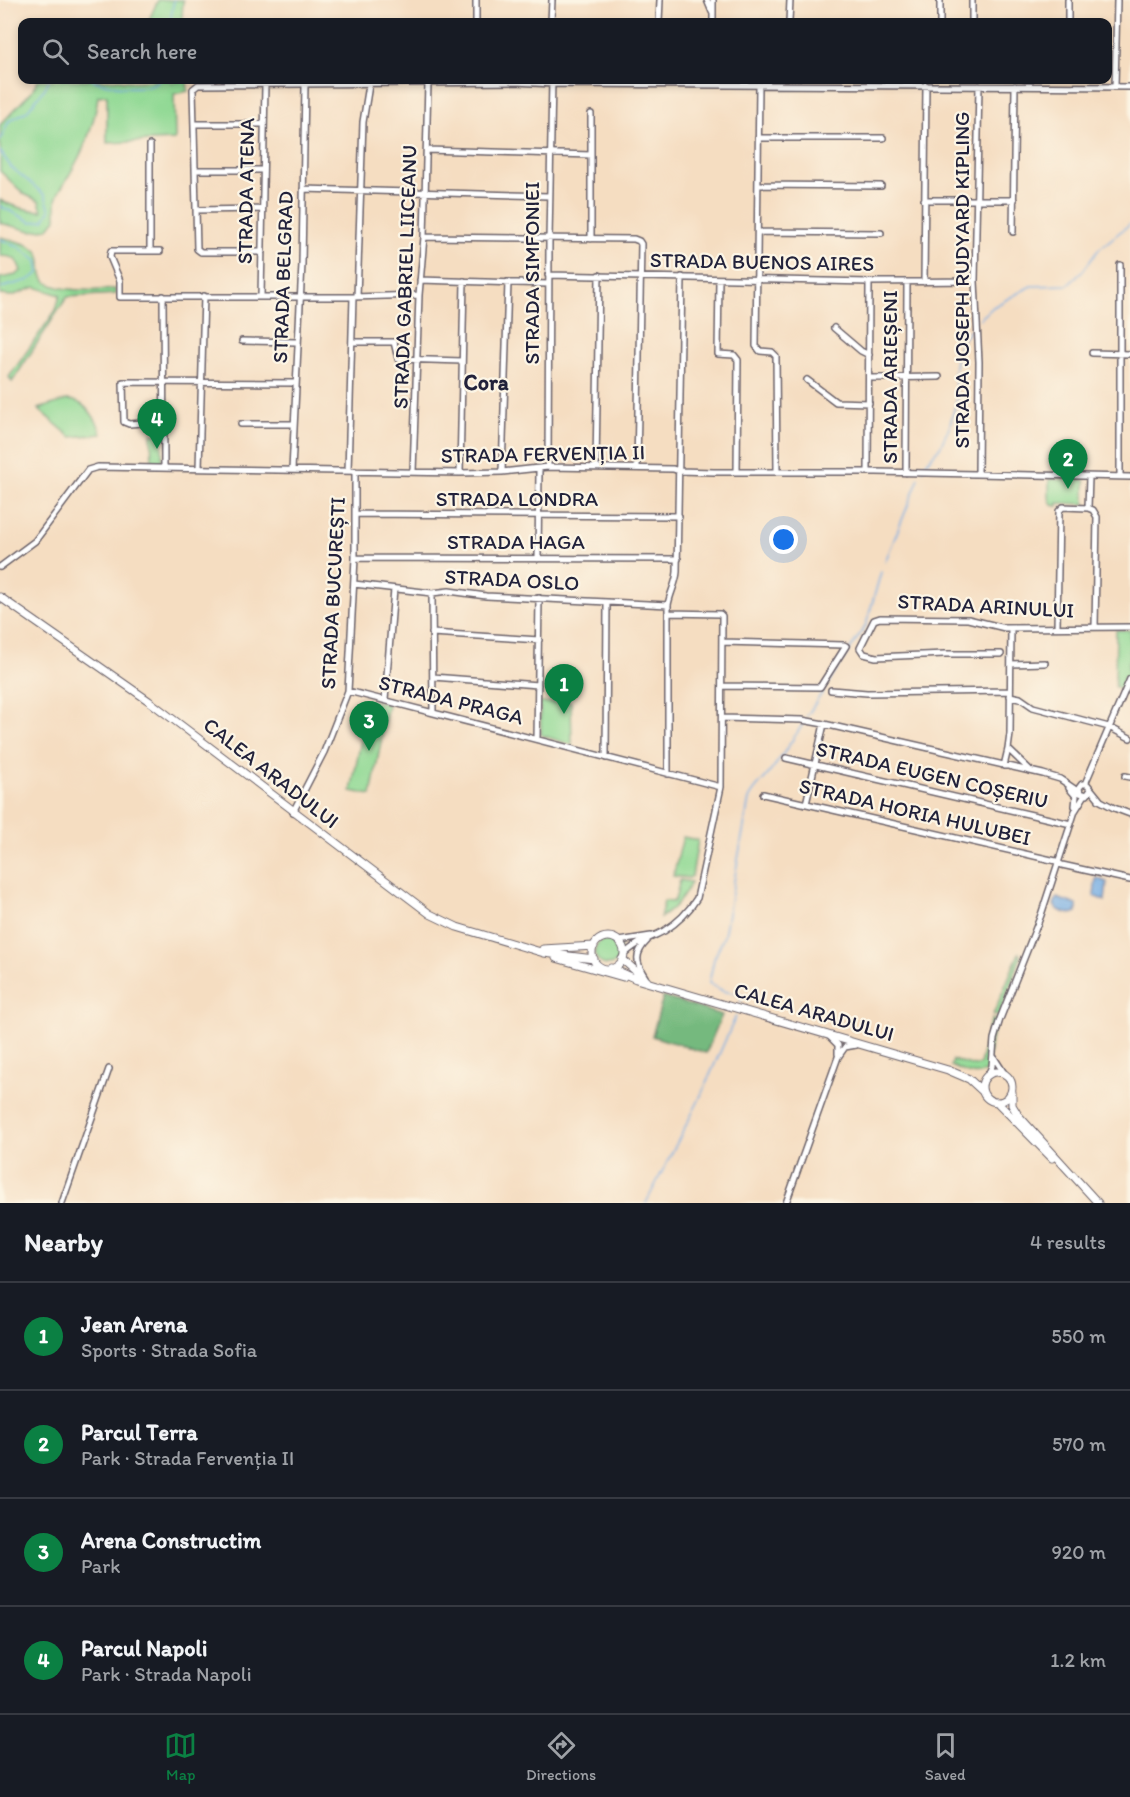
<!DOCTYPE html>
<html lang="en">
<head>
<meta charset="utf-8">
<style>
  :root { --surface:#171b24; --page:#242831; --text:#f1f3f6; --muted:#9ea1a6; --line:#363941; --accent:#0b8043 }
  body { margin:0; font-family:Itim,sans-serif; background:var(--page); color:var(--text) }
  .you { position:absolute; left:784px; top:540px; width:21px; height:21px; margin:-15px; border:4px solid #fff; border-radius:50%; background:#1a73e8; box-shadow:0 0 0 9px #1a73e833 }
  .badge { display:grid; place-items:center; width:39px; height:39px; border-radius:50%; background:var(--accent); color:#fff; font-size:20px; font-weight:700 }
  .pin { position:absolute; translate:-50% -50px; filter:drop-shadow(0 2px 3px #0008) }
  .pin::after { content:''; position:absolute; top:32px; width:21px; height:18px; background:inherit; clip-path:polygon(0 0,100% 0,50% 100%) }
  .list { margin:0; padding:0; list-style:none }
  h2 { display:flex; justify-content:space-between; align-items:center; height:78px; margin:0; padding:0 24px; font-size:26px }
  h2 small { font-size:20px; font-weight:400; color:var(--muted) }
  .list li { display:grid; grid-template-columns:39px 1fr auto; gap:18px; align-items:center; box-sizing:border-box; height:108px; padding:0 24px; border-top:2px solid var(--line) }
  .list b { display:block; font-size:22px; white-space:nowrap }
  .list p { margin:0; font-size:20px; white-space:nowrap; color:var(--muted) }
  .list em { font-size:20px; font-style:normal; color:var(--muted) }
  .icon { flex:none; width:33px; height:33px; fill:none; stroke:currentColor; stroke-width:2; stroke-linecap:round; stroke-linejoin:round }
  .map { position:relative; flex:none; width:1130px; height:1203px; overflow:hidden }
  .search { position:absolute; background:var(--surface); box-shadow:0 3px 9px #0003; left:18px; right:18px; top:18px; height:66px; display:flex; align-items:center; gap:15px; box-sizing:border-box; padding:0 21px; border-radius:12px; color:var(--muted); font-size:22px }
  .sheet { height:510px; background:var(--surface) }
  nav { display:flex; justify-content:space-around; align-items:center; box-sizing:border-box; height:84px; border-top:2px solid var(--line); background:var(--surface); font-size:16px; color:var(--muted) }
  nav a { display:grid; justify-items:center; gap:3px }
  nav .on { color:var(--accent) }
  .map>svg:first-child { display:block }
  .green { fill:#91d994; stroke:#5a7e68; stroke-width:1.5 }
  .forest { fill:#74b97e; stroke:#4b6e5c; stroke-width:1.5 }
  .water { fill:#76ade4; stroke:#4c6890; stroke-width:1.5 }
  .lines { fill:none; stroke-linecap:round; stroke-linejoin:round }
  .stream { stroke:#76ade4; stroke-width:1.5 }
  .minor-casing { stroke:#6c636a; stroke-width:8 }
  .major-casing { stroke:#6c636a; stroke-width:9 }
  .minor { stroke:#fff; stroke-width:5 }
  .major { stroke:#fff; stroke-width:7 }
  .labels { text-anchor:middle; stroke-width:4.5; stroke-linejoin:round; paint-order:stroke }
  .street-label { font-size:21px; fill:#22223b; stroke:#fcf5e5 }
  .neighbourhood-label { font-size:22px; font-weight:bold; fill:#22223b; stroke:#fcf5e5 }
</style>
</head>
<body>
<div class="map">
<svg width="1130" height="1203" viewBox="0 0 1130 1203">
  <rect width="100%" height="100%" fill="#fcf5e5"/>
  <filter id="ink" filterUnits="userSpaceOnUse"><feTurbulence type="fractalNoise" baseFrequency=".0167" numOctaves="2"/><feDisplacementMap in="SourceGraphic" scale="12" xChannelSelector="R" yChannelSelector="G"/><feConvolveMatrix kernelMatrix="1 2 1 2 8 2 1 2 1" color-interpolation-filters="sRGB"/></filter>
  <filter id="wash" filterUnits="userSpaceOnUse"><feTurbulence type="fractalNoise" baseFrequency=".008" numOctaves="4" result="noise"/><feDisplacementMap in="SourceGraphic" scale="24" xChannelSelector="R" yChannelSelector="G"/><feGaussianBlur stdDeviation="1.35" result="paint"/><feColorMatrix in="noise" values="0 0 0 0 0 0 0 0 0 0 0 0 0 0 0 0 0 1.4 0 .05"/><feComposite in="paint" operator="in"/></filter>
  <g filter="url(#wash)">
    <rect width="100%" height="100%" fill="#f5ddc1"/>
    <path class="green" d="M 158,0 L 183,0 L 182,18 L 180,22 L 148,22 Z
      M 38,80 L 120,80 C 135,84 153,79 170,80 L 171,82 L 187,81 L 188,91 L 174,94 L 175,140 L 107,143 L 107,95 L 98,96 C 94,132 78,162 59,192 L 56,200 L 56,219 L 48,229 L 31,231 L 0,223 L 0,200 C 14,207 26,211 42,211 L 39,201 L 24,194 L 0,171 L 0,125 L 32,91 Z
      M 0,237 C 11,240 27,242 36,250 C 44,258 39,268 43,277 C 49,293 100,291 115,289 L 116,294 L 67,297 L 12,382 L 9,377 L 56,310 L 60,295 L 35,287 L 12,296 L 0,295 L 0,278 L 16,275 L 21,271 C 17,258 13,256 0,256 Z
      M 67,400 C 86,400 96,418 102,434 L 71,437 L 38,409 Z
      M 151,434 L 162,434 L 162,463 L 159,465 L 152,466 Z
      M 1049,479 L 1085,480 L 1085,504 L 1058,503 L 1058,506 L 1052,505 L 1049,498 Z
      M 1116,630 L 1130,630 L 1130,661 L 1128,661 L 1128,678 L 1123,678 L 1123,688 L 1115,687 Z
      M 369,700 L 388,704 L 371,795 L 351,791 Z
      M 571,702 L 572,745 L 541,735 L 540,703 Z
      M 683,837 L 698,840 L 692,876 L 689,878 L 673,876 Z
      M 680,880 L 691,882 C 684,898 674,909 660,918 L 664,901 L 672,902 L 675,900 Z
      M595 952a13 13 0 1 1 26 0a13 13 0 1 1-26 0Z
      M 1019,953 L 1021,957 L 999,1015 L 993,1015 Z
      M 992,1019 L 996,1021 L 991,1040 L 987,1070 C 975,1080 964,1071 951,1066 L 953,1060 L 975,1066 L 980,1064 C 985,1048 984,1034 992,1019 Z"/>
    <path class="forest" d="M 663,997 L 722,1015 L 706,1053 L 652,1036 Z"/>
    <path class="water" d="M 1096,878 L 1107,882 L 1105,901 L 1094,896 Z
      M 1057,898 L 1077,905 L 1077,912 C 1069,916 1059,912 1054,905 Z"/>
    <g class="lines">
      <path class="stream" d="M 170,22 L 174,0
        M 92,80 C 108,86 147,93 159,80
        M 0,141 L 9,121 L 27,111 L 45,88 L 49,80
        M 0,151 L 11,167 L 45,195 L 50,210 L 44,220 L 32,222 L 0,206
        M 0,239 L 19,247 L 37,261 L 39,273 L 29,280 L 0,288
        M 980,319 L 993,307 L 1031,286 L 1068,285 L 1082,272 L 1099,249 L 1130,224
        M 923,470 L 926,463 L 940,447 L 949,428 L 957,399 L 954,372 L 959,344 L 974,325
        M 885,562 L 919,478
        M 807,716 L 866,625 L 881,572
        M 741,1002 L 742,995 L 723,991 L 709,983 L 714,959 L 724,936 L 749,799 C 754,788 763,782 770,772 C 782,757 792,740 803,724
        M 646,1203 L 698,1102 L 736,1016"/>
    </g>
  </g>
  <g filter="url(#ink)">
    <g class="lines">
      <defs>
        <path id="minor" d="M 707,0 L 712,12
          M 476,22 L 476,0
          M 551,22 L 552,0
          M 659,22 L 660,0
          M 713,22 L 713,0
          M 789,22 L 790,0
          M 940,22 L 940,0
          M 972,22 L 972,0
          M 1068,22 L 1068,0
          M 759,85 L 756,346 L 760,351 L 772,352 L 776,356 L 777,472
          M 1115,87 L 1117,0
          M 194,124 L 264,124
          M 758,138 L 883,138
          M 427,150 L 591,155
          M 196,170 L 263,170
          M 758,185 L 881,186
          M 303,189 L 549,196
          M 924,200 L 1014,200
          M 196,210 L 262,209
          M 758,232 L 881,233
          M 1013,232 L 1015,86
          M 424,237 L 634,239 L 639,241 L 641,244 L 637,468
          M 591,239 L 591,114
          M 150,251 L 150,145
          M 160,251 L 111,251 L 110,257 L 120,281 L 120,297 L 353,297 L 419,295
          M 262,252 L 201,252 L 197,249 L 193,89 L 198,85 L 515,82 L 552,84 L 1130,87
          M 1120,265 L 1120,477
          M 548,275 L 869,282 L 975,281
          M 719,279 L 718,354 L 734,355 L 738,360 L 737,472
          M 420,280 L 548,284
          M 924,282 L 926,85
          M 163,296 L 164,468
          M 261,297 L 265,85
          M 357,297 L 363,122 L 369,85
          M 834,328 L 861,351 L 869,355
          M 242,341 L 297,342
          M 352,342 L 394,342 L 398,359 L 462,361
          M 1092,353 L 1130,354
          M 869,378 L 939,377
          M 807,380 L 836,402 L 869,403
          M 143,423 L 129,424 L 124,422 L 123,382 L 296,383
          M 241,424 L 294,424
          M 548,467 L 549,239 L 552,80
          M 596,467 L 599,275
          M 199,468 L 204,296
          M 292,470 L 302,264 L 305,85
          M 348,471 L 353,297
          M 413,472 L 419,295 L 424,237 L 428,83
          M 502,472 L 508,282
          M 868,472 L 869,282
          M 460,473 L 464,281
          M 906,473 L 907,282
          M 978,474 L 979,362 L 975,281 L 979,86
          M 1089,477 L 1088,508 L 1093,510 L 1097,517 L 1095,627
          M 355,514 L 679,516
          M 355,558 L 678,559
          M 538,559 L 539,470
          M 0,567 L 35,541 L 88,470 L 98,467 L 460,473 L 502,472 L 548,467 L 673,469 L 679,471 L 714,472 L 876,472 L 1130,477
          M 354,584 L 432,593 L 449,591 L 486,596 L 668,605
          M 432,593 L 433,712
          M 1057,627 L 1059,511 L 1063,507 L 1088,508
          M 1011,628 L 1010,734 L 1008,749 L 1031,771
          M 432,633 L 539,640
          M 1001,654 L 945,654 L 876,657 L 864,654 L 860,648 L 874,620 L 880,618 L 968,619 L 1005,628 L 1130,627
          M 1011,664 L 1045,663
          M 433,677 L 538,685
          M 722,686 L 820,687 L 846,646 L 844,645 L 722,642
          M 831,690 L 867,693 L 1010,691
          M 348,691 L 721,787
          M 1010,696 L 1020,698 L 1033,707 L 1109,727 L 1130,738
          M 385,700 L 394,589
          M 722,718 L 802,720 L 824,724 L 1043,774 L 1060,779 L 1079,792
          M 537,739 L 539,598
          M 606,758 L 607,602
          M 786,758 L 1071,824
          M 1004,766 L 1008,749
          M 668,774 L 668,605 C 670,593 676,584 677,572 L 682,277
          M 1125,776 L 1130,777
          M 1085,784 L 1130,679
          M 1069,788 L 1076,796 L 1075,806
          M 1090,791 L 1087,795 L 1080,793 L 1079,788 L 1082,784 L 1087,784 L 1100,800
          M 763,794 L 1056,861 L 1062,865 L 1130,880
          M 1099,800 L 1114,808 L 1130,814
          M 806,804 L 824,724
          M 293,812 L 324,752 L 348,691 L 355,558 L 355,471
          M 619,941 L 651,936
          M 623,956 C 633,944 650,938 664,931 C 677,923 689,911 697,898 L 721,787 L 722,616 L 720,614 L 669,613
          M 645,977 C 636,963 634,954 647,941
          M 830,1037 L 838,1045 L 838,1054
          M 993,1056 L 1004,1073
          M 989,1073 L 992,1066 L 994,1039 L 1000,1019 L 1041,915 L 1075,811 L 1085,795
          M 62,1203 L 109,1069
          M 786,1203 L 838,1057 L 845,1047 L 856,1045"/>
        <path id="major" d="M 0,597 L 149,701 L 430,914 L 457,927 L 544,953 L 594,959
          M592 953a16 16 0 1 1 32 0a16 16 0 1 1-32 0Z
          M 543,949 L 594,946
          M 556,958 L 623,977
          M 622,959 L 647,981
          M 611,968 L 636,979 L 948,1070 L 969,1079 L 982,1091
          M982 1087a15 15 0 1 1 30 0a15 15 0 1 1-30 0Z
          M 1012,1092 L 1012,1105 L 1018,1115 L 1098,1203
          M 997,1102 L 1052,1158"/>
      </defs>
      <use href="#minor" class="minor-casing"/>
      <use href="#major" class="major-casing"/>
      <use href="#minor" class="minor"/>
      <use href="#major" class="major"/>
    </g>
  </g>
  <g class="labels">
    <g class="street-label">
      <text transform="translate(246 191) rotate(-89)" y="7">STRADA ATENA</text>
      <text transform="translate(762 262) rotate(1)" y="7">STRADA BUENOS AIRES</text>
      <text transform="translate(532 273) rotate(-90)" y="7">STRADA SIMFONIEI</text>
      <text transform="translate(283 277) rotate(-88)" y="7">STRADA BELGRAD</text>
      <text transform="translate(405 277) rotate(-88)" y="7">STRADA GABRIEL LIICEANU</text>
      <text transform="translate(962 280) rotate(-90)" y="7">STRADA JOSEPH RUDYARD KIPLING</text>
      <text transform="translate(890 377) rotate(-90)" y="7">STRADA ARIEȘENI</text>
      <text transform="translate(543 454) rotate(-1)" y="7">STRADA FERVENȚIA II</text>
      <text x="517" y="506">STRADA LONDRA</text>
      <text x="516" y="549">STRADA HAGA</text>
      <text transform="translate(512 580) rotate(3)" y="7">STRADA OSLO</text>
      <text transform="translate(333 593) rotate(-87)" y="7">STRADA BUCUREȘTI</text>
      <text transform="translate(986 606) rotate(3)" y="7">STRADA ARINULUI</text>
      <text transform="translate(451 700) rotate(14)" y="7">STRADA PRAGA</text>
      <text transform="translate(271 773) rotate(38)" y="7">CALEA ARADULUI</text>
      <text transform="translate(932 775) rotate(13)" y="7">STRADA EUGEN COȘERIU</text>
      <text transform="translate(915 812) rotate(13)" y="7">STRADA HORIA HULUBEI</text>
      <text transform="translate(814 1012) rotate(16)" y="7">CALEA ARADULUI</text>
    </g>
    <g class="neighbourhood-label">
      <text x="486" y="390">Cora</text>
    </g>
  </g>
</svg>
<div class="you"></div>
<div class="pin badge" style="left:564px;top:714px">1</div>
<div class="pin badge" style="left:1068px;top:489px">2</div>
<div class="pin badge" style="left:369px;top:751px">3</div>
<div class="pin badge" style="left:157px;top:449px">4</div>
<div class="search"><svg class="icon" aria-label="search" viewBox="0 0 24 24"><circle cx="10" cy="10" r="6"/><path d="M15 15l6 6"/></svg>Search here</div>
</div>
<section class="sheet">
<h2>Nearby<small>4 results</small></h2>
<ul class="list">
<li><span class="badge">1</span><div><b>Jean Arena</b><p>Sports · Strada Sofia</p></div><em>550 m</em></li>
<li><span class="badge">2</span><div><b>Parcul Terra</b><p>Park · Strada Fervenția II</p></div><em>570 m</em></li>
<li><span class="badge">3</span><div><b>Arena Constructim</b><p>Park</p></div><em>920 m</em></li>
<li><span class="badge">4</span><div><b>Parcul Napoli</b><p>Park · Strada Napoli</p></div><em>1.2 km</em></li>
</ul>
</section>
<nav>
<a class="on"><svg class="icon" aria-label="map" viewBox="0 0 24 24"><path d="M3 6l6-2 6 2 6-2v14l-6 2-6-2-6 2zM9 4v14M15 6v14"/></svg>Map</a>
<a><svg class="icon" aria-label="directions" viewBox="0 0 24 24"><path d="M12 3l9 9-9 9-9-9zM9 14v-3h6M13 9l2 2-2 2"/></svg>Directions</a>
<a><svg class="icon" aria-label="saved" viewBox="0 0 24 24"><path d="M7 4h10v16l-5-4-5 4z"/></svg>Saved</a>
</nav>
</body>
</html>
